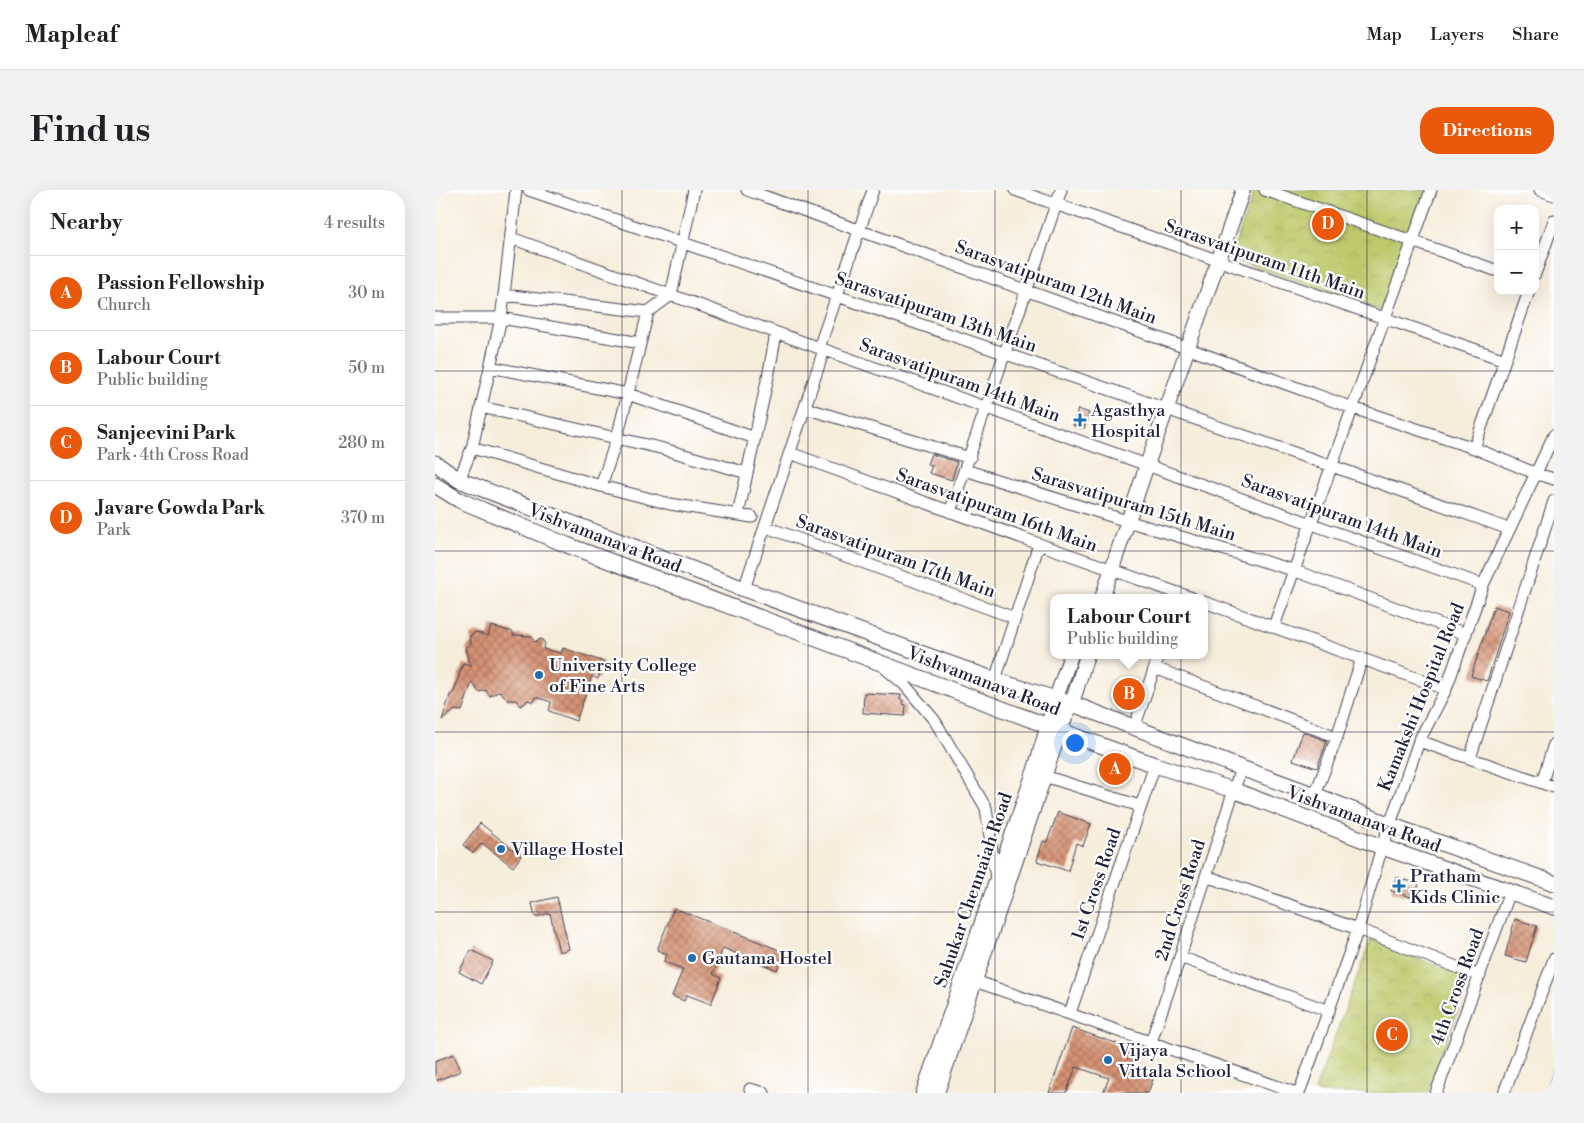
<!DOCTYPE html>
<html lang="en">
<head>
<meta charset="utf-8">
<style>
  :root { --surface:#fff; --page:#f2f2f2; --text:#202124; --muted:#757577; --line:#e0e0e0; --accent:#ea580c }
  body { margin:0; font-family:"Libre Bodoni",serif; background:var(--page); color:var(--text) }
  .controls { position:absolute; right:15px; top:15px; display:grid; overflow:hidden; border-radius:10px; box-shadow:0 5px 20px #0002 }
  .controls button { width:45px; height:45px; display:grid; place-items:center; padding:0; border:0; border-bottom:1px solid var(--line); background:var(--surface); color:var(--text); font:25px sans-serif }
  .you { position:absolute; left:639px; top:552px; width:18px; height:18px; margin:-12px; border:4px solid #fff; border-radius:50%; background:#1a73e8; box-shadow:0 0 0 8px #1a73e833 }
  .badge { display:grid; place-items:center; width:32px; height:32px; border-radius:50%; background:var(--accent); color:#fff; font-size:16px; font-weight:700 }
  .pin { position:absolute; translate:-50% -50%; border:2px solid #fff; box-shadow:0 1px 5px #0006 }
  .popup { position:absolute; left:615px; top:404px; width:158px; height:65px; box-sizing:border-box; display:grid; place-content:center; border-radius:10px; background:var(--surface); filter:drop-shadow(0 1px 4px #0005); font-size:16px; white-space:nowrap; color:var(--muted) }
  .popup b { font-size:19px; color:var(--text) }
  .popup::after { content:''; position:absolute; left:50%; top:100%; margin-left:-10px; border:10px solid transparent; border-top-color:var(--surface) }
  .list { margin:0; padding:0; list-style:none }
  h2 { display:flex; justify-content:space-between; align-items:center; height:65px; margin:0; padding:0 20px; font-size:21px }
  h2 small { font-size:16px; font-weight:400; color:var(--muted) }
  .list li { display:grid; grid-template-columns:32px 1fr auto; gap:15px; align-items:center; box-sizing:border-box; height:75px; padding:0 20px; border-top:1px solid var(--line) }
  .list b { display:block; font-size:19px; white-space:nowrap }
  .list p { margin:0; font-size:16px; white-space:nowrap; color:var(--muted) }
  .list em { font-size:16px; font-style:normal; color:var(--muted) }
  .map { position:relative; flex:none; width:1119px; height:903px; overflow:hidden; border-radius:20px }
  header { display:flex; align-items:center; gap:30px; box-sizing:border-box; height:70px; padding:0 25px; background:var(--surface); border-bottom:1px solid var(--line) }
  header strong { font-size:24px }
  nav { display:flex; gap:28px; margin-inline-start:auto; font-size:18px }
  .intro { display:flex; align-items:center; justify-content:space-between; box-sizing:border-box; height:120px; padding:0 30px }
  h1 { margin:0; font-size:35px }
  .button { padding:12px 22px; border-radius:20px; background:var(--accent); color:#fff; font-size:18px; font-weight:700 }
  main { display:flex; gap:30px; padding:0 30px }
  aside { flex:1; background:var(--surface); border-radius:20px; box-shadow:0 5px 20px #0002 }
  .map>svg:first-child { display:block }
  .park { fill:url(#park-crowns); stroke:#707653 }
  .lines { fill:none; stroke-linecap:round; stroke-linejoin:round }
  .stream { stroke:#6da9de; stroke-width:3 }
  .building { fill:url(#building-cross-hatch) }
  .minor-casing { stroke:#424053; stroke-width:13 }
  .tertiary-casing { stroke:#424053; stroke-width:16 }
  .secondary-casing { stroke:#424053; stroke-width:17 }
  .minor { stroke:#fff; stroke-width:11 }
  .tertiary { stroke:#fff; stroke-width:14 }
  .secondary { stroke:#fff; stroke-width:15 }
  .grid { fill:none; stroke:#22223b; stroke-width:1; stroke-opacity:0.55 }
  .poi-dot { fill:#1f6fb2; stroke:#fff; stroke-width:2 }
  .labels { text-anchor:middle; stroke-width:4.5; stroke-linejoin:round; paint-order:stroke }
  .street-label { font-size:18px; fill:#22223b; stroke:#fff }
  .poi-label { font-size:18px; fill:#22223b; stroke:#fff; text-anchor:start }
</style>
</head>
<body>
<header>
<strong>Mapleaf</strong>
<nav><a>Map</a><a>Layers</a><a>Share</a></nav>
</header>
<div class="intro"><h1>Find us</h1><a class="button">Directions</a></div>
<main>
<aside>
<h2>Nearby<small>4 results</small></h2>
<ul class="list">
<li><span class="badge">A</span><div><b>Passion Fellowship</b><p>Church</p></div><em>30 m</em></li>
<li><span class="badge">B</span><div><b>Labour Court</b><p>Public building</p></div><em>50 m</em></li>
<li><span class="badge">C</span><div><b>Sanjeevini Park</b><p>Park · 4th Cross Road</p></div><em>280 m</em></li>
<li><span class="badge">D</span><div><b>Javare Gowda Park</b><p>Park</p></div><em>370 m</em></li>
</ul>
</aside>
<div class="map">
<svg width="1119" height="903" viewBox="0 0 1119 903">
  <defs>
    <pattern id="park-crowns" width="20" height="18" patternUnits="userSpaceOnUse" patternTransform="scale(1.25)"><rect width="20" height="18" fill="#bdc96b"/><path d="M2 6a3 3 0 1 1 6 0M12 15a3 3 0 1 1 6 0" fill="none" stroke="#a2ac5e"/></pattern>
    <pattern id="building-cross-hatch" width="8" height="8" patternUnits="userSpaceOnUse" patternTransform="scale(1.25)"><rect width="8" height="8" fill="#d69374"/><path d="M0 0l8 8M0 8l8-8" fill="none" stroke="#ad7860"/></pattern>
  </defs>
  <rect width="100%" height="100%" fill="#fff"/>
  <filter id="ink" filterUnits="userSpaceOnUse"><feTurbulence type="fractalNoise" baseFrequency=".02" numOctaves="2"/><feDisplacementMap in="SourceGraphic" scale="10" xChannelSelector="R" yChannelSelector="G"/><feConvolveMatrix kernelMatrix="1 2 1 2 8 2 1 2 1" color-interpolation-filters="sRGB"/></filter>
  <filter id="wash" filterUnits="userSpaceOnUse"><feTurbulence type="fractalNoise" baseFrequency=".0096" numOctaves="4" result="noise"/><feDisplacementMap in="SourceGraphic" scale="20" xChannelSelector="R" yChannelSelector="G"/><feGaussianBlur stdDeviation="1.12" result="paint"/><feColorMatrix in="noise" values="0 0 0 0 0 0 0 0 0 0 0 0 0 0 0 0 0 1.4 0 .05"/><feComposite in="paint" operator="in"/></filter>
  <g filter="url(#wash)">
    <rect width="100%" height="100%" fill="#f7eddb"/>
    <path class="park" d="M 820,0 L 990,0 L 947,121 L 795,68 Z
      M 936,749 L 1034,789 L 993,903 L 885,903 L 880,900 Z"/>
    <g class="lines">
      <path class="stream" d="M 1110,903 L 1119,879"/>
    </g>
    <g id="blocks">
      <path class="building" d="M 643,219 L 654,223 L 649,238 L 638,235 Z
        M 496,264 L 522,272 L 517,290 L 494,283 L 497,276 L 492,274 Z
        M 1059,416 L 1074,421 L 1052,491 L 1036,486 Z
        M 56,436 L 78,442 L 78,445 L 96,446 L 99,452 L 106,449 L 110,453 L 108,459 L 126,463 L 128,458 L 169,472 L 163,489 L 157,486 L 141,531 L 114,521 L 116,512 L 101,507 L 99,512 L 93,510 L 89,514 L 85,516 L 81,510 L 73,510 L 65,501 L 55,506 L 51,500 L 44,502 L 37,492 L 27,521 L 20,520 L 7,530 L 15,505 L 19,502 L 28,473 L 36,476 L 31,458 L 36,453 L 35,446 L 41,442 L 53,446 Z
        M 691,491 L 704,496 L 697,516 L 684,511 Z
        M 429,503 L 466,505 L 465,510 L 468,510 L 468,514 L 471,515 L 470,526 L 428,523 Z
        M 868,542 L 892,551 L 882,578 L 858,570 Z
        M 623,622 L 656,634 L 648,656 L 641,653 L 633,681 L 602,671 L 608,651 L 612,652 Z
        M 45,633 L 86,666 L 78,677 L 47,653 L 38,663 L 28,655 Z
        M 961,687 L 984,694 L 979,708 L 956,701 Z
        M 122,707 L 134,759 L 124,762 L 115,723 L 100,727 L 97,713 Z
        M 239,718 L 349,762 L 342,780 L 288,758 L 278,784 L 286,788 L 276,814 L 252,805 L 249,811 L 237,806 L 248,779 L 229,772 L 232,764 L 222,760 Z
        M 1080,729 L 1102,736 L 1091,772 L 1070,766 Z
        M 36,760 L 58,771 L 46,794 L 24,782 Z
        M 637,838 L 701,860 L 694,881 L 718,889 L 713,903 L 668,903 L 674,888 L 641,877 L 631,903 L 614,903 Z
        M 19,864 L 26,881 L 0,891 L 0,871 Z"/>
    </g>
  </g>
  <g filter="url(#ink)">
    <use href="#blocks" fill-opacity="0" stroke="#424053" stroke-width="1"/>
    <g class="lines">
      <defs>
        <path id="minor" d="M 94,0 L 897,276 L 1074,339
          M 312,0 L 918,218 L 1039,258 L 1102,284 L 1119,289
          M 580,0 L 1070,170
          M 830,0 L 1063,81
          M 1105,0 L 1119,5
          M 76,48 L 1048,395
          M 1100,84 L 1119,31
          M 69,105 L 213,122 L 236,105 L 259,0
          M 0,128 L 66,128 L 205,153
          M 384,158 L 438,0
          M 55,177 L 193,204 L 320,248
          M 46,217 L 225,258 L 312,283
          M 370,218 L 535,268
          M 37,258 L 166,296 L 235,314 L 317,327
          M 1039,258 L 1094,101
          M 355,263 L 604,354 L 757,408
          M 530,280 L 692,331 L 858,380 L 1031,444
          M 24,290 L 37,258 L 66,128 L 69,105 L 81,0
          M 166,296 L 182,248 L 213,122
          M 515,322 L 626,0
          M 303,325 L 334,182 L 341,143
          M 331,337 L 580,428
          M 309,399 L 389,160
          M 769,412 L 1011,499
          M 839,436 L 996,0
          M 450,478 L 469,494 L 500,531 L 551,618 L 561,689
          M 720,478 L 902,547
          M 560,490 L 604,354
          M 699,538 L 724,465
          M 984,551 L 1119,597
          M 1035,568 L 1119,311
          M 609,586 L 705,616
          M 1107,592 L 1119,554
          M 880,605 L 902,547 L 927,468
          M 771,686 L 923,739 L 1045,786
          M 745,767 L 894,821
          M 540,791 L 861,903
          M 635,823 L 720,575
          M 716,852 L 745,767 L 806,578
          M 315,899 L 329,903
          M 864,903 L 923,739 L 947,657 L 984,551 L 1011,499 L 1048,395 L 1119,245
          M 1001,903 L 1075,702
          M 1069,903 L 1119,769"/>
        <path id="tertiary" d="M 667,408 L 712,275 L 808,0
          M 488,903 L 600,579 L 621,508 L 636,465
          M 502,903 L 625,540 L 640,504 L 652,465"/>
        <path id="secondary" d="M 0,273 L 24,290 L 309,399 L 560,490 L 643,516 L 806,578 L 880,605 L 955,635 L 1119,693
          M 0,295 L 24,310 L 132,355 L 613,536 L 720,575 L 798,600 L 947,657 L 1119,717"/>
      </defs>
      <use href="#minor" class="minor-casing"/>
      <use href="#tertiary" class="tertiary-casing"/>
      <use href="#secondary" class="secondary-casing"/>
      <use href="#minor" class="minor"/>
      <use href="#tertiary" class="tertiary"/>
      <use href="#secondary" class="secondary"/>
    </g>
  </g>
  <path class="grid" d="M 187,0 L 187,903M 373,0 L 373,903M 560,0 L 560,903M 746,0 L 746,903M 932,0 L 932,903M 0,181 L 1119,181M 0,361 L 1119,361M 0,542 L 1119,542M 0,722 L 1119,722"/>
  <g class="poi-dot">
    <path d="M642.5 222.5h5v5h5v5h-5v5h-5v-5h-5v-5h5z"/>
    <circle cx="104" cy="485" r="5"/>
    <circle cx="66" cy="659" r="5"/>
    <path d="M961.5 688.5h5v5h5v5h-5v5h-5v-5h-5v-5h5z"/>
    <circle cx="257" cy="768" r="5"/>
    <circle cx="673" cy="870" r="5"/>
  </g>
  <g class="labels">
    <g class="street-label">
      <text transform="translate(830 69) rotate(19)" y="6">Sarasvatipuram 11th Main</text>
      <text transform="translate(621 92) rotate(20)" y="6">Sarasvatipuram 12th Main</text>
      <text transform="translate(501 122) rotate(19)" y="6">Sarasvatipuram 13th Main</text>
      <text transform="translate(525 190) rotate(20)" y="6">Sarasvatipuram 14th Main</text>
      <text transform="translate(699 314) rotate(17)" y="6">Sarasvatipuram 15th Main</text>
      <text transform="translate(562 320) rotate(20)" y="6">Sarasvatipuram 16th Main</text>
      <text transform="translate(907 326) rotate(20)" y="6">Sarasvatipuram 14th Main</text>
      <text transform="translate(170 348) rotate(21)" y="6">Vishvamanava Road</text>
      <text transform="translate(461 366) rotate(20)" y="6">Sarasvatipuram 17th Main</text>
      <text transform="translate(549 491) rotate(21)" y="6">Vishvamanava Road</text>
      <text transform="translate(986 507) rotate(-68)" y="6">Kamakshi Hospital Road</text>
      <text transform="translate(929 629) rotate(20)" y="6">Vishvamanava Road</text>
      <text transform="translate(661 694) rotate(-71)" y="6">1st Cross Road</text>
      <text transform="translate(538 700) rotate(-71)" y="6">Sahukar Chennaiah Road</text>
      <text transform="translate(745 710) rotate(-72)" y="6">2nd Cross Road</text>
      <text transform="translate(1022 797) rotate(-70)" y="6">4th Cross Road</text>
    </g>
    <g class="poi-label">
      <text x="656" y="226">Agasthya<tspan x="656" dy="21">Hospital</tspan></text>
      <text x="114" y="481">University College<tspan x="114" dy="21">of Fine Arts</tspan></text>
      <text x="76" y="665">Village Hostel</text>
      <text x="975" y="692">Pratham<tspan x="975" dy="21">Kids Clinic</tspan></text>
      <text x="267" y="774">Gautama Hostel</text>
      <text x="683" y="866">Vijaya<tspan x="683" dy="21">Vittala School</tspan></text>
    </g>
  </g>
</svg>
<div class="controls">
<button>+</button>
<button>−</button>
</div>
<div class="you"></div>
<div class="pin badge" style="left:680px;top:579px">A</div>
<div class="pin badge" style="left:694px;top:504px">B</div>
<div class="popup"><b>Labour Court</b>Public building</div>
<div class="pin badge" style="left:957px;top:845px">C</div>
<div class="pin badge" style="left:893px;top:34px">D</div>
</div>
</main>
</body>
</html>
